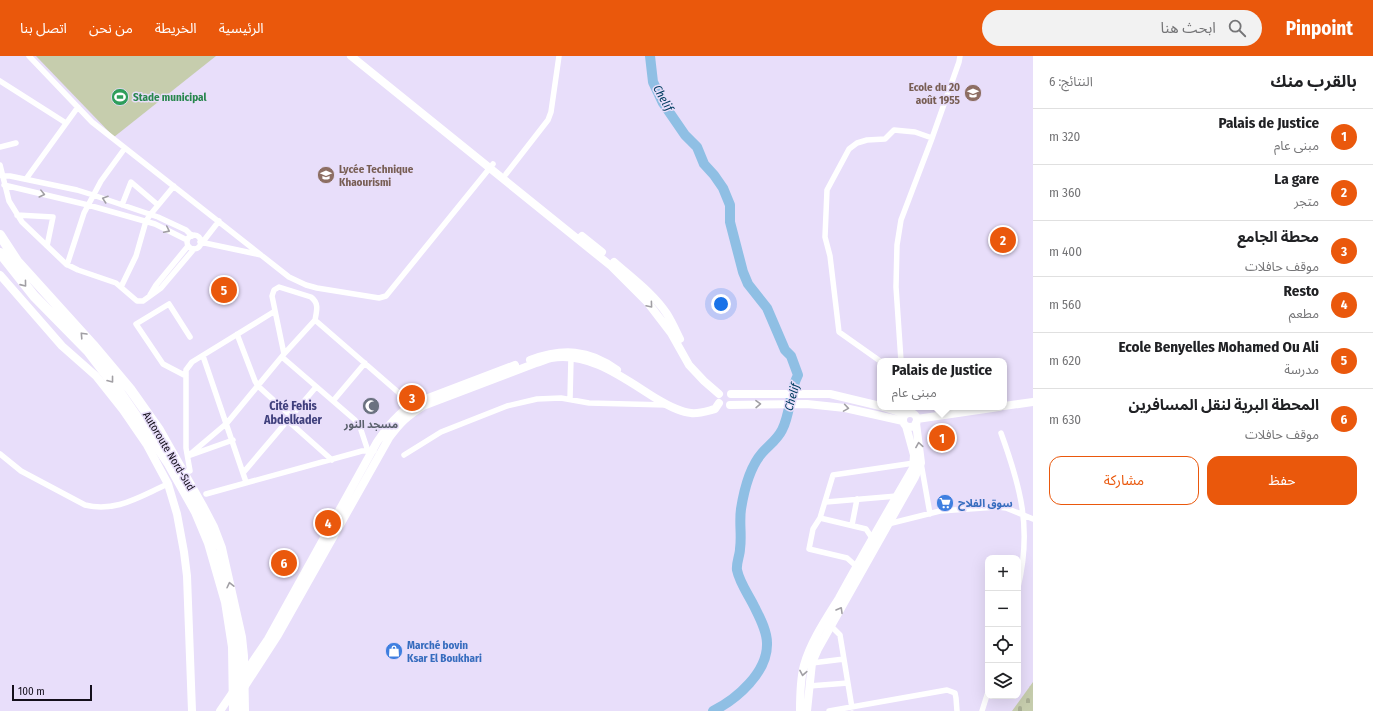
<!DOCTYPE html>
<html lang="ar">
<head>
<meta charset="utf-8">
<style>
  :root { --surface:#fff; --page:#f2f2f2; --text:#202124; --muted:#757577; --line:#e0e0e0; --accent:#ea580c }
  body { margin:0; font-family:"Fira Sans Condensed","Noto Sans Arabic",sans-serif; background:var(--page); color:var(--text); direction:rtl }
  .controls { position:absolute; right:12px; bottom:12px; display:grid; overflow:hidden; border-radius:8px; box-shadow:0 4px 16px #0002 }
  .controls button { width:36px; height:36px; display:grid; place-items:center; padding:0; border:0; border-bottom:1px solid var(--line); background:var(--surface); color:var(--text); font:20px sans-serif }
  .scale { position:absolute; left:12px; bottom:10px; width:80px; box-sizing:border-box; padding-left:4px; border:2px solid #140f1b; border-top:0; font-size:11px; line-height:14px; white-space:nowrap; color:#140f1b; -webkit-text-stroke:3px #e8defa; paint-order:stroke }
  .you { position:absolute; left:721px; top:248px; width:14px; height:14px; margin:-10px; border:3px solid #fff; border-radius:50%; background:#1a73e8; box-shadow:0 0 0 6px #1a73e833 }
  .badge { display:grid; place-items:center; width:26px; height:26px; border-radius:50%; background:var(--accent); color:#fff; font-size:13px; font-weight:700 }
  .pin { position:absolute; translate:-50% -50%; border:2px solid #fff; box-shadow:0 1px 4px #0006 }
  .popup { position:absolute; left:877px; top:302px; width:130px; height:52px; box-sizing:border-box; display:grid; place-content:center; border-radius:8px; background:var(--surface); filter:drop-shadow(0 1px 3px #0005); font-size:13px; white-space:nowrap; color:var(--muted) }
  .popup b { font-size:15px; color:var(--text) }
  .popup::after { content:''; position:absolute; left:50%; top:100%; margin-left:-8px; border:8px solid transparent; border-top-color:var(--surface) }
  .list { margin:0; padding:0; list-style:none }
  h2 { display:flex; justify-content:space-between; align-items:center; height:52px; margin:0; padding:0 16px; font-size:17px }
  h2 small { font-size:13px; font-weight:400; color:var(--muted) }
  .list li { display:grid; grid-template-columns:26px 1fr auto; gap:12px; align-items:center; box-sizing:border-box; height:56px; padding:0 16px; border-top:1px solid var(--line) }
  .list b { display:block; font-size:15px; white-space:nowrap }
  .list p { margin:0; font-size:13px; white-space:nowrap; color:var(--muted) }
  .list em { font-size:13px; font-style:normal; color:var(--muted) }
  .actions { display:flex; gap:8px; padding:12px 16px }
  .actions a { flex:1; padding:9px 0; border:1px solid var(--accent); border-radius:12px; text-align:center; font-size:14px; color:var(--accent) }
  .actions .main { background:var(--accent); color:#fff }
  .icon { flex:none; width:22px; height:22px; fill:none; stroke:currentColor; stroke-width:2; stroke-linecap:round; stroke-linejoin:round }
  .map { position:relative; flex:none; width:1033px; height:655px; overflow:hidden; direction:ltr }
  header { display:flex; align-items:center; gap:24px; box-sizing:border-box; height:56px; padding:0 20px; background:var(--accent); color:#fff }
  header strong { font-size:19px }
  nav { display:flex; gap:22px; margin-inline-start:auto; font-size:14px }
  .search { width:280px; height:36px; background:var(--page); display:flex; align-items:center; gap:10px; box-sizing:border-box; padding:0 14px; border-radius:22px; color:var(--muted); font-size:15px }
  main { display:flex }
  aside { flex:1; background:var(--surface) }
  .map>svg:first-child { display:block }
  .grass { fill:#c6cdad }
  .cemetery { fill:url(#cemetery-stones) }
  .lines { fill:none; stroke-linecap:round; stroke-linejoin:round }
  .river { stroke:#8fbfe4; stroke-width:10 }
  .street { stroke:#fff; stroke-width:5.5 }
  .secondary { stroke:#fff; stroke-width:8 }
  .highway { stroke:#fff; stroke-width:10 }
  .oneway { stroke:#a19fa4 }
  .labels { text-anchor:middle; stroke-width:3; stroke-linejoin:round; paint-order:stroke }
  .education-label { font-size:11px; font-weight:bold; fill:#785e54; stroke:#e8defa; text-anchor:end }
  .leisure-label { font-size:11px; font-weight:bold; fill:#27864d; stroke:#e8defa; text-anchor:start }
  .worship-label { font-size:11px; font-weight:bold; fill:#5b616d; stroke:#e8defa }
  .street-label { font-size:11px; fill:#140f1b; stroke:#e8defa }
  .shop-label { font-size:11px; font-weight:bold; fill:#366cbe; stroke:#e8defa; text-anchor:start }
  .water-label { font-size:12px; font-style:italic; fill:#003d60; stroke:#e8defa }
  .neighbourhood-label { font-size:12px; font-weight:bold; fill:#40407d; stroke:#e8defa }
</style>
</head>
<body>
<header>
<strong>Pinpoint</strong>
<div class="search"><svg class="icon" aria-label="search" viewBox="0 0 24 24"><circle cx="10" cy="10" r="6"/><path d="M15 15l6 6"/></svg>ابحث هنا</div>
<nav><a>الرئيسية</a><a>الخريطة</a><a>من نحن</a><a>اتصل بنا</a></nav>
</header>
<main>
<aside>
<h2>بالقرب منك<small>النتائج: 6</small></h2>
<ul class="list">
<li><span class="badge">1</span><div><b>Palais de Justice</b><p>مبنى عام</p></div><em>320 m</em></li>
<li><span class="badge">2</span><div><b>La gare</b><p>متجر</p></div><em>360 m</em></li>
<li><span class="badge">3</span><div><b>محطة الجامع</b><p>موقف حافلات</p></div><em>400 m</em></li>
<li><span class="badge">4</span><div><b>Resto</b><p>مطعم</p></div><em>560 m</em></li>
<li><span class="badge">5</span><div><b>Ecole Benyelles Mohamed Ou Ali</b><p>مدرسة</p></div><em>620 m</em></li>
<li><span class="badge">6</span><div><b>المحطة البرية لنقل المسافرين</b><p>موقف حافلات</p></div><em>630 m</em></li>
</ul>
<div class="actions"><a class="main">حفظ</a><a>مشاركة</a></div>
</aside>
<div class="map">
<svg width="1033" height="655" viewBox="0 0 1033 655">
  <defs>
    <pattern id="cemetery-stones" width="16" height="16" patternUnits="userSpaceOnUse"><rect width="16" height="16" fill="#c6cdad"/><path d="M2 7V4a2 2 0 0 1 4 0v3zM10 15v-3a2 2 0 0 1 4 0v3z" fill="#a9af94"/></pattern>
  </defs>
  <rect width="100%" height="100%" fill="#e8defa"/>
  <path class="grass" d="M 36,0 L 216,0 L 114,81 Z"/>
  <path class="cemetery" d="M 1033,626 L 1033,655 L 1012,655 Z"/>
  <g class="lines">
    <path class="river" d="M 650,0 L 653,26 L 663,47 L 685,79 L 697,91 L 704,108 L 714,119 L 723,132 L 730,149 L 730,166 L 743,216 L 748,228 L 767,252 L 785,294 L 791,300 L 798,319 C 789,336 791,357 782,374 C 777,384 769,389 762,397 C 749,412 744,434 741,453 C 739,466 742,480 740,493 C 740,499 736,507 737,514 C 740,528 749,539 755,552 C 760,562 767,575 767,587 C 768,616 737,643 713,655"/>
    <path class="street" d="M 29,0 L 92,66 L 289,221 L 306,229 L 317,232 L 379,242 L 386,240 L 493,108
      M 0,25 L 66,67
      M 0,91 L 16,87
      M 0,109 L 9,145 L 22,166 L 66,208 L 78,214 L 116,227 L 137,245 L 143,245 L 161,232 L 194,193
      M 506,118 L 548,64 L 551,56 L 559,0
      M 2,120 L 10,120 L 77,134 L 93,139 L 158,161 L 186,174 L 192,180
      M 26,123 L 78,51
      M 4,129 L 88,149 L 155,168 L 187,184
      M 122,149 L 131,126 L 158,149
      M 17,159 L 53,161 L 47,190
      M187 186a7 7 0 1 1 14 0a7 7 0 1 1-14 0Z
      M 200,186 L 261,199
      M 200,186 L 205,183 L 219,165
      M 67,209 L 84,157 L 101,125 L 125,92
      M 121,231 L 136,200 L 146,165 L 150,159 L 174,130
      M 150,239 L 156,229 L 188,190
      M 237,278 L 255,325 L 258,330 L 291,360
      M 284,298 L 272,240 L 274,234 L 279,231 L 311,241 C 319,247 317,254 315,264 L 414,350
      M 203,300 L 246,426
      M 282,301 L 355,364 L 360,371 L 368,395
      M 880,305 L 839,276 L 830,200 L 825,181 L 827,134 L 849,93 L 857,87 L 867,84 L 885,83 L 894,74 L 915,76 L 932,82
      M 901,305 L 896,231 L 897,189 L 901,164 L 931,85 L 959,6 L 960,0
      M 186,320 L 163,308 L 136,268 L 169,248 L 190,281
      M 570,343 L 571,302
      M 333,345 L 365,307
      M 287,364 L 332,404
      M 1001,377 C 1021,432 1032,473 1018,531
      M 233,384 L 188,400 L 227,367 L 284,298 L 315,264
      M 0,398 L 21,415 L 85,449 C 116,457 140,440 168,428
      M 404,399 L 441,376 L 507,350 L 537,343 L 561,342 L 589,347 L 667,349
      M 921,407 L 930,458
      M 190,415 L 186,392 L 186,314 L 192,306 L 275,255
      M 243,417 L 316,331
      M 206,438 L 362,395 L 374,395
      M 826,446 L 897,440
      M 820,462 L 866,473 L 872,482
      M 888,468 L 940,455 L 998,451 L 1006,452 L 1033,463
      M 852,469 L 857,443
      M 856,510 L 847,502 L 809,493 L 813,473 L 820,462 L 833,419 L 914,407
      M 831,570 L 840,579 L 852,652
      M 812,607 L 844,603
      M 809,630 L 848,627
      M 829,655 L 947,634 L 955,637 L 956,642 L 957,655
      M 982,655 L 988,636"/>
    <path class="secondary" d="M 351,0 L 611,210 L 648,247 L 671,277 L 689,309 L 704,325 L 719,338
      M 582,180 L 602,196
      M 614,206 C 632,222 654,238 667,258 C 672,266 676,275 680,283
      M 0,219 L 62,290 L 96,320 L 123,354 L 147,389 L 168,428 L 177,458 L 184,496 L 187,520 L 192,655
      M 530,304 C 562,292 589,293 617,314
      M 731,338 L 830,338 L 880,350
      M 730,349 L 807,348 L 845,352 L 903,365
      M 1004,350 L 1033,346
      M 883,351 L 906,358
      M903 364a7 7 0 1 1 14 0a7 7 0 1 1-14 0Z
      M 917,363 L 999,351
      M 243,620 L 268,583 L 377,386 C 388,370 398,357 415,347 L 515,309
      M 243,633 L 278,579 L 389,382 C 400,367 407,360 423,350 L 536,307 C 541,306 546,303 551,302 C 590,295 626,324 657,343 C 667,349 679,356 691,357 C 699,358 707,355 715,353 L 719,347
      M 220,655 L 235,633
      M 800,655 C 800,640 800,624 804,609 C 811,585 826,563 839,542 C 863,498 888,455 913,412 L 914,399 L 906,370
      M 807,655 L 812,607 L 818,593 L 915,421 L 921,407 L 916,367"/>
    <path class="highway" d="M 0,179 L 17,205 L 93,289 L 130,333 L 159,374 L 203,452 L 213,471 L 221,492 L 241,581 L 243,600 L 244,655
      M 0,197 L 34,240 L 88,295 L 121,338 L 169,408 L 196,456 L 209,487 L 226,546 L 233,591 L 234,655"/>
  </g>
  <defs><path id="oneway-chevron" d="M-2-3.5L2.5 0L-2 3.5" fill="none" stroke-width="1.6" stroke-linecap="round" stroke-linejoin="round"/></defs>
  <g class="oneway">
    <use href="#oneway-chevron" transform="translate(42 138) rotate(14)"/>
    <use href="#oneway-chevron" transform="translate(105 143) rotate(-161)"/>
    <use href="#oneway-chevron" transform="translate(167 174) rotate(26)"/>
    <use href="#oneway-chevron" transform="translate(24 228) rotate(51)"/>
    <use href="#oneway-chevron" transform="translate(650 249) rotate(50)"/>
    <use href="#oneway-chevron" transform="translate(83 279) rotate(-133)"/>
    <use href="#oneway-chevron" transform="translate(111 324) rotate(52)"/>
    <use href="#oneway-chevron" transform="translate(758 348) rotate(-1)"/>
    <use href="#oneway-chevron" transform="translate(846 352) rotate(9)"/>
    <use href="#oneway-chevron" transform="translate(919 389) rotate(-99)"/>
    <use href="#oneway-chevron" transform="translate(230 529) rotate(-103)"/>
    <use href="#oneway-chevron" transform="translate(840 554) rotate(-60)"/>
    <use href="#oneway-chevron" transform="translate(803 617) rotate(100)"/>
  </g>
  <defs>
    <symbol id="school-disc" viewBox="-11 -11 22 22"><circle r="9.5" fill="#8d6e63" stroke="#e8defa"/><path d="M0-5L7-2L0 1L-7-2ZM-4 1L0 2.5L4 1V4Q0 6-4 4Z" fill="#fff"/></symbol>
    <symbol id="stadium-disc" viewBox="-11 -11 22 22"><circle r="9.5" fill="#2e9e5b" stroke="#e8defa"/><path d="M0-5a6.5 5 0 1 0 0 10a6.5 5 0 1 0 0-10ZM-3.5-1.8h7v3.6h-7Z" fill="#fff"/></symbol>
    <symbol id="mosque-disc" viewBox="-11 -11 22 22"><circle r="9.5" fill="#6b7280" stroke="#e8defa"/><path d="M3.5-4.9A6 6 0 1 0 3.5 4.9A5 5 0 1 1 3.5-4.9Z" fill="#fff"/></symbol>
    <symbol id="supermarket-disc" viewBox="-11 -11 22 22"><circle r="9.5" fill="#3f7fe0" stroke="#e8defa"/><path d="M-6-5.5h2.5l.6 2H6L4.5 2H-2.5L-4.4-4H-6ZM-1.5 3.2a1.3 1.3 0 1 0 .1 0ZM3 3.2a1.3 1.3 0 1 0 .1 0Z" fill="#fff"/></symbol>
    <symbol id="shop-disc" viewBox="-11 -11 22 22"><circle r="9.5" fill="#3f7fe0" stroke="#e8defa"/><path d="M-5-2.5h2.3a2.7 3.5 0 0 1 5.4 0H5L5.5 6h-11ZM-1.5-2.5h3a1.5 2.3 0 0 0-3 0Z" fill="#fff"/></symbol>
  </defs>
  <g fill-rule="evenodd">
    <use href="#school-disc" x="963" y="27" width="20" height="20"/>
    <use href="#stadium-disc" x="110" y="31" width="20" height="20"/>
    <use href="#school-disc" x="316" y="109" width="20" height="20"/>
    <use href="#mosque-disc" x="361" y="340" width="20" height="20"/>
    <use href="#supermarket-disc" x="935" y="437" width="20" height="20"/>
    <use href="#shop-disc" x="384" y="585" width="20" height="20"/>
  </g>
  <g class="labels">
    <g class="education-label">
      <text x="960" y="35">Ecole du 20<tspan x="960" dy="13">août 1955</tspan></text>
      <text x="339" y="117" text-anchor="start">Lycée Technique<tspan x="339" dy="13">Khaourismi</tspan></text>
    </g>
    <g class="leisure-label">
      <text x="133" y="45">Stade municipal</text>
    </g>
    <g class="worship-label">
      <text x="371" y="372">مسجد النور</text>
    </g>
    <g class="street-label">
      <text transform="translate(169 395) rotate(59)" y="4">Autoroute Nord-Sud</text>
    </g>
    <g class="shop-label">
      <text x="958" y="451">سوق الفلاح</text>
      <text x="407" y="593">Marché bovin<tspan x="407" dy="13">Ksar El Boukhari</tspan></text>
    </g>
    <g class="water-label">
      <text transform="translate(663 42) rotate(60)" y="4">Chelif</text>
      <text transform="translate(792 341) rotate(-75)" y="4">Chelif</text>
    </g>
    <g class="neighbourhood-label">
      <text x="293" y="354">Cité Fehis<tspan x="293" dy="14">Abdelkader</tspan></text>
    </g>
  </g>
</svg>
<div class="controls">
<button>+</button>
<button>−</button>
<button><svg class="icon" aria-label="locate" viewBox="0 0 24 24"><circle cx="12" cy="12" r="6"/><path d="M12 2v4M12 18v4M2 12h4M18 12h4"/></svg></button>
<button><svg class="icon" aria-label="layers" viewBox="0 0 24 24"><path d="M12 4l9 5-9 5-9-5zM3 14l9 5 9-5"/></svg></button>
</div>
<div class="scale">100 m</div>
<div class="you"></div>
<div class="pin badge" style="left:942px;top:382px">1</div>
<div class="popup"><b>Palais de Justice</b>مبنى عام</div>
<div class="pin badge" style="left:1003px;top:184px">2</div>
<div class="pin badge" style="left:412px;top:342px">3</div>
<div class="pin badge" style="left:328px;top:467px">4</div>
<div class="pin badge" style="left:224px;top:234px">5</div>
<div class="pin badge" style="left:284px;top:507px">6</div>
</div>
</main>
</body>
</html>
